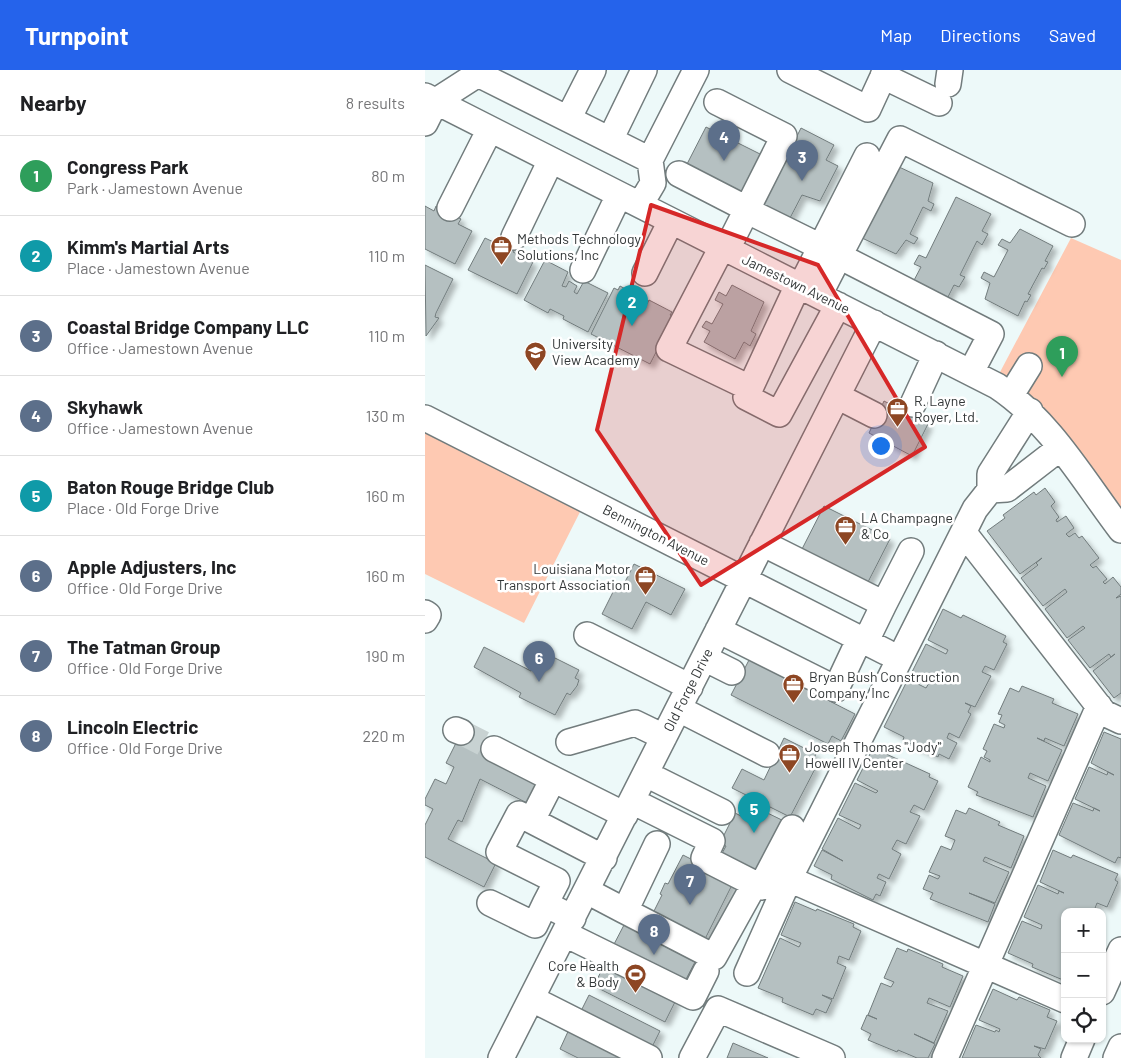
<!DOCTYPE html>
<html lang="en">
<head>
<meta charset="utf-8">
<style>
  :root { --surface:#fff; --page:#f2f2f2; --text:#202124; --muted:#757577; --line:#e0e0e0; --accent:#2563eb }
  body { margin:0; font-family:Barlow,sans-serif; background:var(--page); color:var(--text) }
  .controls { position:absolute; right:15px; bottom:15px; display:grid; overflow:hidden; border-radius:10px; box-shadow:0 1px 4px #0004 }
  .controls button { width:45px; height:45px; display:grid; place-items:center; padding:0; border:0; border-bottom:1px solid var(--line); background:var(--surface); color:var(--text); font:25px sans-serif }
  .you { position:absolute; left:455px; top:375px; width:18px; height:18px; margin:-12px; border:4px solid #fff; border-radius:50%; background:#1a73e8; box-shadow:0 0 0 8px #1a73e833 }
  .badge { display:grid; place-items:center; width:32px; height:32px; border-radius:50%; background:var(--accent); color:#fff; font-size:16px; font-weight:700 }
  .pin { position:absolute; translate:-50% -41px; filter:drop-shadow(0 1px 2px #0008) }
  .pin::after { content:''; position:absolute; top:26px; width:18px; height:15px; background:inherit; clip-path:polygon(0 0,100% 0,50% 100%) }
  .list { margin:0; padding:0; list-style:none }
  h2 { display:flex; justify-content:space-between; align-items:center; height:65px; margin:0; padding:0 20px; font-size:21px }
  h2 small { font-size:16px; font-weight:400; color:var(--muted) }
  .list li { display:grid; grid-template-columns:32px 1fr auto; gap:15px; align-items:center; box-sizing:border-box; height:80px; padding:0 20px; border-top:1px solid var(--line) }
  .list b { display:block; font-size:19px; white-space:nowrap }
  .list p { margin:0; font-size:16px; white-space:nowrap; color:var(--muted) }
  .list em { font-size:16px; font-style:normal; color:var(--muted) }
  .icon { flex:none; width:28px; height:28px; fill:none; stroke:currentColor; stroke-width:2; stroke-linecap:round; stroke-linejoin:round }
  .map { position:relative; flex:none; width:696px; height:988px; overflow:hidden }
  header { display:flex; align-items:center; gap:30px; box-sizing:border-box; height:70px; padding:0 25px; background:var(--accent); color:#fff }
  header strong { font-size:24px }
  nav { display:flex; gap:28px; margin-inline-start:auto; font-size:18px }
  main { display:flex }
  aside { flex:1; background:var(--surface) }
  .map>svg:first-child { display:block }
  .green { fill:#fec9b2 }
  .building { fill:#b5c0c1; stroke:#717b7c; filter:url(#shadow) }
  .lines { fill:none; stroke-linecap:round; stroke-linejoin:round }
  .minor-tunnel { stroke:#c8d2d2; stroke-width:25; stroke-dasharray:25 12; stroke-linecap:butt }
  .minor-casing { stroke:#727c7d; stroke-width:28 }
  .minor { stroke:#fff; stroke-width:25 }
  .marked { fill:#d62828; fill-opacity:0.2; stroke:#d62828; stroke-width:4; stroke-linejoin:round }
  .labels { text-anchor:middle; stroke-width:5; stroke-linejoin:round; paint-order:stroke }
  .poi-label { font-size:14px; fill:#323637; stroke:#fff; text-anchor:start }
  .street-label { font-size:14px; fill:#323637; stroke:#fff }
</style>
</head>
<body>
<header>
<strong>Turnpoint</strong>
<nav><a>Map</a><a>Directions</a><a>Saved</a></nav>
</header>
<main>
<aside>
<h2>Nearby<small>8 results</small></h2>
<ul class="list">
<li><span class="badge" style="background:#2e9e5b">1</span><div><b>Congress Park</b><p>Park · Jamestown Avenue</p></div><em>80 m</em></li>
<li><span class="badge" style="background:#0f9aa8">2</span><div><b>Kimm's Martial Arts</b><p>Place · Jamestown Avenue</p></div><em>110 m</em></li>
<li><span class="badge" style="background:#5c6f8a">3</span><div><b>Coastal Bridge Company LLC</b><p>Office · Jamestown Avenue</p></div><em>110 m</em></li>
<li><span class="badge" style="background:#5c6f8a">4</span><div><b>Skyhawk</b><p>Office · Jamestown Avenue</p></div><em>130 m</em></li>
<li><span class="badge" style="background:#0f9aa8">5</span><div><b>Baton Rouge Bridge Club</b><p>Place · Old Forge Drive</p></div><em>160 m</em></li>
<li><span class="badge" style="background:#5c6f8a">6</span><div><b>Apple Adjusters, Inc</b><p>Office · Old Forge Drive</p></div><em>160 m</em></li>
<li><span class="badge" style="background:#5c6f8a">7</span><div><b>The Tatman Group</b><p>Office · Old Forge Drive</p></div><em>190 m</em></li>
<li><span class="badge" style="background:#5c6f8a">8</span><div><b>Lincoln Electric</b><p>Office · Old Forge Drive</p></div><em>220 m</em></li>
</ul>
</aside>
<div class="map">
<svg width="696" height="988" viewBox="0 0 696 988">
  <defs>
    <filter id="shadow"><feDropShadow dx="4.5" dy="4.5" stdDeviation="2.5" flood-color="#0004"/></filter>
  </defs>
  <rect width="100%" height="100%" fill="#edf9f9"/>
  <path class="green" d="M 646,168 L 696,190 L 696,442 C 659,393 627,337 574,304 Z
    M 0,361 L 156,440 L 99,553 L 0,504 Z"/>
  <path class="building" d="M 281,57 L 337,85 L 317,124 L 261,96 Z
    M 376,58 L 409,75 L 401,90 L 413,96 L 395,131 L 377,125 L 365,148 L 338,134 Z
    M 472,96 L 508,113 L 503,131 L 509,134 L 506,141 L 498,137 L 485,164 L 493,168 L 489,174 L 481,170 L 471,184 L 437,168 Z
    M 531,127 L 566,144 L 557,161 L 563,164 L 557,175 L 552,171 L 535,205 L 540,207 L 534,217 L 529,215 L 521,231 L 487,214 L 496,197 L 489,194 L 494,185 L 501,188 Z
    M 0,136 L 9,141 L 11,136 L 36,149 L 33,154 L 47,161 L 30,194 L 0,179 Z
    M 595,159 L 628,176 L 620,191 L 623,192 L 619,199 L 617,198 L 603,224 L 606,225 L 602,232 L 600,231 L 593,246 L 560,229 L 565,213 L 556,208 L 559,202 L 569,207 L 583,180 L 573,175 L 577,169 L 585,173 Z
    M 60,168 L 81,178 L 85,171 L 92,174 L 88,182 L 108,192 L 92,224 L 43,200 Z
    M 120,190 L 143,202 L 137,216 L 141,217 L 144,211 L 152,216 L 149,222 L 152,224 L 159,211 L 183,223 L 163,262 L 138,249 L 139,246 L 125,239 L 123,243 L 99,230 Z
    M 0,195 L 28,209 L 11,243 L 10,247 L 14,248 L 1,266 Z
    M 307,215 L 339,232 L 326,261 L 331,264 L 325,276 L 319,272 L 310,289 L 279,272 L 285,261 L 277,257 L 281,251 L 287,254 L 298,234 L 290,230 L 294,222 L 301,226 Z
    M 195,216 L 217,228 L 216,230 L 222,234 L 224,230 L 247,242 L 245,245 L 249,247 L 225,294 L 166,264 L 189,218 L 193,220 Z
    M 459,331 L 503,354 L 487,386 L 444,363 Z
    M 620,418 L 630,432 L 626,436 L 634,447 L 631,450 L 632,452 L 641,446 L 649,458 L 641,464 L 644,467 L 650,463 L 654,468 L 657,466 L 674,488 L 665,495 L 668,498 L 671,496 L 682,509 L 678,512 L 680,514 L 688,507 L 696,517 L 696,524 L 691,528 L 696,526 L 696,623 L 689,628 L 668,601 L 690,584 L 686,587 L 684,584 L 665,598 L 643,570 L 660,558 L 658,556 L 642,568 L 620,539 L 642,522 L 640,519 L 618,536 L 596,508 L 613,495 L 611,493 L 617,488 L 595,504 L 562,461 L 580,448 L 578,445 L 609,422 L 611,425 Z
    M 399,436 L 465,469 L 442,514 L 376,481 Z
    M 209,494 L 260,519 L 246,545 L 221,532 L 207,559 L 177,544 L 193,512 L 199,514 Z
    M 518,539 L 536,548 L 538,545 L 581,566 L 578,572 L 582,574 L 569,600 L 560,596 L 557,602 L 566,606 L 550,637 L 540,633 L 546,636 L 543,642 L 546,644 L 534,668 L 524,663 L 522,668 L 532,673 L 524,689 L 514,684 L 513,687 L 478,670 L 479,667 L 459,657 L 483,609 L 501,618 L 504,613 L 486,604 L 501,574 L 521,584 L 523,580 L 503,570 Z
    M 59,577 L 106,601 L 116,581 L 154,600 L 150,608 L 154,610 L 152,616 L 145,625 L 142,623 L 130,645 L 94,627 L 96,623 L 49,597 Z
    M 324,590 L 430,644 L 416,671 L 407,666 L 403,674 L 306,625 Z
    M 597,616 L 629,629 L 627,633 L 653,644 L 639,676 L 620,668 L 619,671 L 612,668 L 637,680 L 623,711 L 605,703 L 603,708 L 621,716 L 608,747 L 551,725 L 553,722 L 543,717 L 556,687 L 565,692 L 565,690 L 559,687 L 562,681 L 558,679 L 569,654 L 579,658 L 580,655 L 574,652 L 577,645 L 573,644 L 585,618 L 594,622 Z
    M 38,659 L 71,675 L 114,709 L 102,733 L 55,709 L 37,752 L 33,750 L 23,769 L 71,793 L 59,817 L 0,787 L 0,755 L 8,739 L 0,735 L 0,729 L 10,709 L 21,714 L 29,697 L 21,693 Z
    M 679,662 L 696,669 L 696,788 L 693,787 L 690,793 L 634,765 L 648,733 L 668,741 L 669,738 L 675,741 L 650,729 L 664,697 L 682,705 L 683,702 L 689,705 L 666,693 Z
    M 359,668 L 391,684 L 386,694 L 391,697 L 365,747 L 307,718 L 317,699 L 339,710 Z
    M 448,678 L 505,704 L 504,707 L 513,711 L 499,740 L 489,735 L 485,742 L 495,746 L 481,774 L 472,770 L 467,779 L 476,784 L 464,809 L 454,804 L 452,808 L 461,812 L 455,826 L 451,824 L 448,830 L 406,809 L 407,805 L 389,796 L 397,780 L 418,791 L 397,779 L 413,748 L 434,759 L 436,755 L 414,745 L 430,713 L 451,723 L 453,721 L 432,710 Z
    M 322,733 L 363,753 L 334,809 L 294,789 L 301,776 L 295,773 L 310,743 L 316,746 Z
    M 544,738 L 575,752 L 573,755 L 599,766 L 586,798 L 560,787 L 558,791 L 584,802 L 570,833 L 544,823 L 570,834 L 563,852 L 505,829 L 508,823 L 498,819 L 504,805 L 513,809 L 515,806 L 504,802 L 516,776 L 526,780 L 530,770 L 520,766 L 531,740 L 541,744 Z
    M 628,780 L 646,788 L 648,785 L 693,804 L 690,810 L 693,812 L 682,837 L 672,833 L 669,841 L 672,842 L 640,842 L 638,910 L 607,897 L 608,894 L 583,883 L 597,851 L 616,859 L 617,855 L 599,847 L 613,815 L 633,824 L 634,821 L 639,823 L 615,812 Z
    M 258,785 L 309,811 L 279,871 L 227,845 L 237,825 L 235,824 L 240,813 L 243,814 Z
    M 370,832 L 391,841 L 392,839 L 429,854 L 428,857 L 436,861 L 424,890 L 414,886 L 412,893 L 421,897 L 408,929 L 397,925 L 407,930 L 401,943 L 391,939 L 388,945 L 357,932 L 358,928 L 333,918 L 355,868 L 374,877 L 376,873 L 356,865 Z
    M 199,855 L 270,892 L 259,913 L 187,878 Z
    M 472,878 L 482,882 L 483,879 L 518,894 L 517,897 L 538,906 L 525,937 L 504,928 L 502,933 L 523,941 L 509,973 L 489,964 L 510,974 L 503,988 L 492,988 L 473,980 L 472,982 L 443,970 L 446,964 L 436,959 L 442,945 L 452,949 L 443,945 L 456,913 L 466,917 L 469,912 L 459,908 Z
    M 180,893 L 251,930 L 240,952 L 169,916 Z
    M 568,919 L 592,930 L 594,927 L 625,940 L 622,947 L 632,951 L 620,979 L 609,976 L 616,979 L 613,985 L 616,988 L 537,988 L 551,955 L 570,962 L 571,960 L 574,962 L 575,959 L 554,950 Z
    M 164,925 L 235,961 L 224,983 L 153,947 Z
    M 146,955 L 209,988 L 153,988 L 135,979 Z
    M 308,973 L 343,988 L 302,988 Z"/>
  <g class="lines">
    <path class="minor-tunnel" d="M 36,662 L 69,679"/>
    <defs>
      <path id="minor" d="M 365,0 L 443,39 L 461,0
        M 458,6 L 514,33
        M 523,14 L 525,0
        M 0,26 L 572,316 C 625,351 658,410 696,460
        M 292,32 L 359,66 L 302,179
        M 143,49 L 168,0
        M 0,53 L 11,31 L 53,4 L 225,90 L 271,0
        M 185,70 L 219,0
        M 254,104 L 322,139
        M 215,135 L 228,113 L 225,90
        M 25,138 L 65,59
        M 333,146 L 396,177
        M 89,167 L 126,90
        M 297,177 L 244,279 L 325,318
        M 414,186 L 475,69 L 647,154
        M 158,200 L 194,125
        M 220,203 L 246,151
        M 373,215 L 321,327 L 354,344 L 413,235
        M 376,216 L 442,86
        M 394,225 L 414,186 L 566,264 L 546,302
        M 586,325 L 604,296
        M 412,326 L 449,345
        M 488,334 L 511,284
        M 0,348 L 461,582
        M 565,420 L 582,419 L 635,378
        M 539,463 L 679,643 L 696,651
        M 337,473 L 459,534 L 441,571
        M 459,534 L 486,481
        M 0,543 L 3,545 L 0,550
        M 293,560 L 411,619 L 435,568
        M 162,565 L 265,617
        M 279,588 L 307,602
        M 254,639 L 342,684
        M 31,660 L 36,662
        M 144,672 L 210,653 L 239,667
        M 69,679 L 128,709
        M 221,704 L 297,742
        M 207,731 L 287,771 L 279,788 L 336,817 L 367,758
        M 107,750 L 128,709 L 200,745
        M 232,774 L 200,841 L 289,887 L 324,824
        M 364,809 L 640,930
        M 162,821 L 200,841
        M 65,833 L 110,855 L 120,834
        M 148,848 L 120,834 L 132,811 L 74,782 L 94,744 L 179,788
        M 140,864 L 268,927 L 281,901
        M 322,903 L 364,809 L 550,439 L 565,420 L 565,404 L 605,341
        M 677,922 L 696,880
        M 107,929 L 224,988
        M 76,988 L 449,253
        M 267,988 L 293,939 L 407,988
        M 520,988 L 674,636
        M 649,988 L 657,969
        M 691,988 L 696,977"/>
    </defs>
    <use href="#minor" class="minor-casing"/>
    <use href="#minor" class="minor"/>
  </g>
  <path class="marked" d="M 226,135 L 393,195 L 500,377 L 276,515 L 172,360 Z"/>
  <defs>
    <symbol id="office-pin" viewBox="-11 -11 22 30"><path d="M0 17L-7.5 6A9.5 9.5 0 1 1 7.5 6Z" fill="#8d4623" stroke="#fff"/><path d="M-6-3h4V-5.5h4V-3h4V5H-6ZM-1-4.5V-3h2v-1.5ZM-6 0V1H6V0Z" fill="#fff"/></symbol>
    <symbol id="school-pin" viewBox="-11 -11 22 30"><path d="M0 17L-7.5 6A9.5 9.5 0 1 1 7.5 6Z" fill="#8d4623" stroke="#fff"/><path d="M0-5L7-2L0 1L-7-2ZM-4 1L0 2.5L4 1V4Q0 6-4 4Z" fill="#fff"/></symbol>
    <symbol id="stadium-pin" viewBox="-11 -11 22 30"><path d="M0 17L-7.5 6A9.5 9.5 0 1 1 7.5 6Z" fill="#8d4623" stroke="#fff"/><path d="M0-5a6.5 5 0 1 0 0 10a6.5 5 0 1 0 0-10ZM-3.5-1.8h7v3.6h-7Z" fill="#fff"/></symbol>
  </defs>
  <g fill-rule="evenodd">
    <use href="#office-pin" x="64" y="164" width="25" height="34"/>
    <use href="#school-pin" x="98" y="270" width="25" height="34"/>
    <use href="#office-pin" x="460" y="326" width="25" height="34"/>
    <use href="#office-pin" x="408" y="444" width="25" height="34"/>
    <use href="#office-pin" x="208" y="494" width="25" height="34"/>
    <use href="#office-pin" x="356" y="602" width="25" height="34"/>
    <use href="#office-pin" x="352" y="672" width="25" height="34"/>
    <use href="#stadium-pin" x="198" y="892" width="25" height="34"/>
  </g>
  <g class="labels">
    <g class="poi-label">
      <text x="92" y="174">Methods Technology<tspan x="92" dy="16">Solutions, Inc</tspan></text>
      <text x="127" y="279">University<tspan x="127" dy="16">View Academy</tspan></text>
      <text x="489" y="336">R. Layne<tspan x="489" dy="16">Royer, Ltd.</tspan></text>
      <text x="436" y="453">LA Champagne<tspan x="436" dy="16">&amp; Co</tspan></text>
      <text x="205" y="504" text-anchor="end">Louisiana Motor<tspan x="205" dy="16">Transport Association</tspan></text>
      <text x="384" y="612">Bryan Bush Construction<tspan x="384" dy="16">Company, Inc</tspan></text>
      <text x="380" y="682">Joseph Thomas "Jody"<tspan x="380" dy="16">Howell IV Center</tspan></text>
      <text x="194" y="901" text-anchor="end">Core Health<tspan x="194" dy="16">&amp; Body</tspan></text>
    </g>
    <g class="street-label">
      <text transform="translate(371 214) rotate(26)" y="5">Jamestown Avenue</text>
      <text transform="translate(231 465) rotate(27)" y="5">Bennington Avenue</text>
      <text transform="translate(263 620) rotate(-63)" y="5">Old Forge Drive</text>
    </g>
  </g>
</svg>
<div class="controls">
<button>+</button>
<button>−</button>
<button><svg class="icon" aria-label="locate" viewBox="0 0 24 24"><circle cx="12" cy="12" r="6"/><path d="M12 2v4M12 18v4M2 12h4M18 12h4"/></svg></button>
</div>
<div class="you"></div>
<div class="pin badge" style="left:637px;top:307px;background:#2e9e5b">1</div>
<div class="pin badge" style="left:207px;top:256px;background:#0f9aa8">2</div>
<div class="pin badge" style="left:377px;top:111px;background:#5c6f8a">3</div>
<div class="pin badge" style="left:299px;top:91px;background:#5c6f8a">4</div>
<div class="pin badge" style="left:329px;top:763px;background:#0f9aa8">5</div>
<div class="pin badge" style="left:114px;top:612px;background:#5c6f8a">6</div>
<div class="pin badge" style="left:265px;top:835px;background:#5c6f8a">7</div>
<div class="pin badge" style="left:229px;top:885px;background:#5c6f8a">8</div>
</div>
</main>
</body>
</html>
